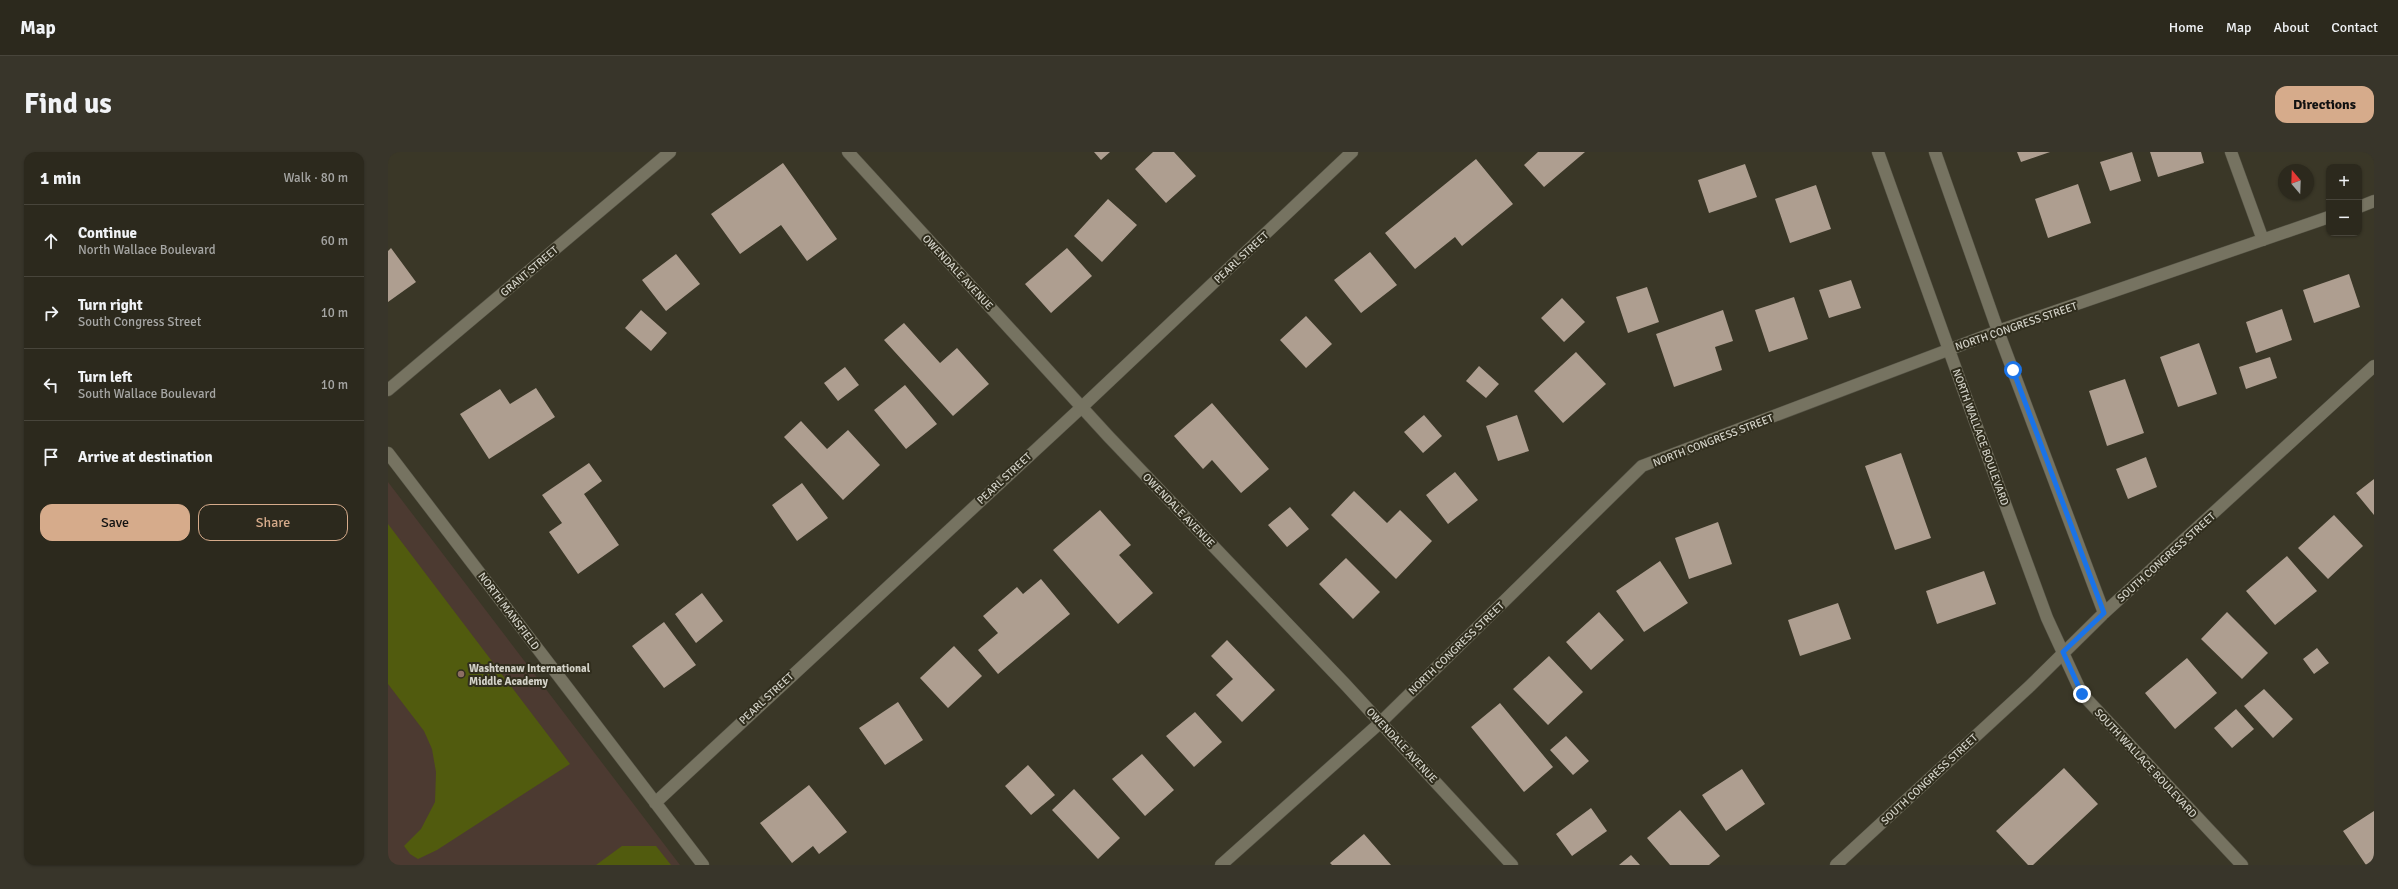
<!DOCTYPE html>
<html lang="en">
<head>
<meta charset="utf-8">
<style>
  :root { --surface:#2c291d; --page:#38352a; --text:#f1f3f6; --muted:#a6a6a4; --line:#48453b; --accent:#d6ab8b }
  body { margin:0; font-family:Signika,sans-serif; background:var(--page); color:var(--text) }
  .controls { position:absolute; right:12px; top:12px; display:grid; overflow:hidden; border-radius:8px; box-shadow:0 1px 3px #0004 }
  .controls button { width:36px; height:36px; display:grid; place-items:center; padding:0; border:0; border-bottom:1px solid var(--line); background:var(--surface); color:var(--text); font:20px sans-serif }
  .compass { position:absolute; left:1890px; top:12px; width:36px; height:36px; border-radius:50%; background:var(--surface); box-shadow:0 1px 3px #0004; rotate:341deg }
  .stop { position:absolute; width:12px; height:12px; margin:-9px; border:3px solid #1a73e8; border-radius:50%; background:#fff }
  .stop.end { background:#1a73e8; border-color:#fff; box-shadow:0 1px 4px #0008 }
  .list { margin:0; padding:0; list-style:none }
  h2 { display:flex; justify-content:space-between; align-items:center; height:52px; margin:0; padding:0 16px; font-size:17px }
  h2 small { font-size:13px; font-weight:400; color:var(--muted) }
  .list li { display:grid; grid-template-columns:26px 1fr auto; gap:12px; align-items:center; box-sizing:border-box; height:72px; padding:0 16px; border-top:1px solid var(--line) }
  .list b { display:block; font-size:15px; white-space:nowrap }
  .list p { margin:0; font-size:13px; white-space:nowrap; color:var(--muted) }
  .list em { font-size:13px; font-style:normal; color:var(--muted) }
  .actions { display:flex; gap:8px; padding:12px 16px }
  .actions a { flex:1; padding:9px 0; border:1px solid var(--accent); border-radius:12px; text-align:center; font-size:14px; color:var(--accent) }
  .actions .main { background:var(--accent); color:#111 }
  .icon { flex:none; width:22px; height:22px; fill:none; stroke:currentColor; stroke-width:2; stroke-linecap:round; stroke-linejoin:round }
  .map { position:relative; flex:none; width:1986px; height:713px; overflow:hidden; border-radius:12px }
  header { display:flex; align-items:center; gap:24px; box-sizing:border-box; height:56px; padding:0 20px; background:var(--surface); border-bottom:1px solid var(--line) }
  header strong { font-size:19px }
  nav { display:flex; gap:22px; margin-inline-start:auto; font-size:14px }
  .intro { display:flex; align-items:center; justify-content:space-between; box-sizing:border-box; height:96px; padding:0 24px }
  h1 { margin:0; font-size:28px }
  .button { padding:10px 18px; border-radius:12px; background:var(--accent); color:#111; font-size:14px; font-weight:700 }
  main { display:flex; gap:24px; padding:0 24px }
  aside { flex:1; background:var(--surface); border-radius:12px; box-shadow:0 1px 3px #0004 }
  .map>svg:first-child { display:block }
  .education { fill:#4c3a31 }
  .green { fill:#515b0e }
  .building { fill:#ae9e90 }
  .lines { fill:none; stroke-linecap:round; stroke-linejoin:round }
  .minor-casing { stroke:#565446; stroke-width:13 }
  .minor { stroke:#767361; stroke-width:12 }
  .route { stroke:#1a73e8; stroke-width:5 }
  .education-dot { fill:#8d6e63; stroke:#302d1d; stroke-width:1.5 }
  .labels { text-anchor:middle; stroke-width:4; stroke-linejoin:round; paint-order:stroke }
  .street-label { font-size:11px; fill:#d3d2c8; stroke:#302d1d }
  .poi-label { font-size:11px; font-weight:bold; fill:#d3d2c8; stroke:#302d1d; text-anchor:start }
</style>
</head>
<body>
<header>
<strong>Map</strong>
<nav><a>Home</a><a>Map</a><a>About</a><a>Contact</a></nav>
</header>
<div class="intro"><h1>Find us</h1><a class="button">Directions</a></div>
<main>
<aside>
<h2>1 min<small>Walk · 80 m</small></h2>
<ul class="list">
<li><svg class="icon" aria-label="ahead" viewBox="0 0 24 24"><path d="M12 20V5M6 11l6-6 6 6"/></svg><div><b>Continue</b><p>North Wallace Boulevard</p></div><em>60 m</em></li>
<li><svg class="icon" aria-label="right" viewBox="0 0 24 24"><path d="M7 20v-9h11M14 6l5 5-5 5"/></svg><div><b>Turn right</b><p>South Congress Street</p></div><em>10 m</em></li>
<li><svg class="icon" aria-label="left" viewBox="0 0 24 24"><path d="M17 20v-9H6M10 6l-5 5 5 5"/></svg><div><b>Turn left</b><p>South Wallace Boulevard</p></div><em>10 m</em></li>
<li><svg class="icon" aria-label="arrive" viewBox="0 0 24 24"><path d="M6 21V4h12l-3 4 3 4H6"/></svg><div><b>Arrive at destination</b></div></li>
</ul>
<div class="actions"><a class="main">Save</a><a>Share</a></div>
</aside>
<div class="map">
<svg width="1986" height="713" viewBox="0 0 1986 713">
  <rect width="100%" height="100%" fill="#3a3727"/>
  <path class="education" d="M 0,330 L 292,713 L 0,713 Z"/>
  <path class="green" d="M 0,372 L 182,612 L 49,698 L 30,707 L 22,702 L 16,694 L 33,677 L 47,650 L 48,620 L 44,597 L 36,579 L 0,532 Z
    M 234,694 L 268,694 L 283,713 L 208,713 Z"/>
  <path class="building" d="M 706,0 L 722,0 L 713,8 Z
    M 765,0 L 786,0 L 808,24 L 778,51 L 747,17 Z
    M 1150,0 L 1197,0 L 1156,35 L 1136,13 Z
    M 1629,0 L 1662,0 L 1633,10 Z
    M 1744,0 L 1753,29 L 1722,39 L 1712,10 Z
    M 1762,0 L 1813,0 L 1816,11 L 1770,25 Z
    M 1088,7 L 1125,52 L 1074,94 L 1067,85 L 1027,117 L 997,81 Z
    M 395,11 L 449,87 L 419,109 L 393,73 L 352,102 L 323,62 Z
    M 1357,12 L 1369,45 L 1321,61 L 1310,28 Z
    M 1690,32 L 1703,71 L 1660,86 L 1647,47 Z
    M 1428,33 L 1443,77 L 1402,91 L 1387,47 Z
    M 720,47 L 749,73 L 714,110 L 686,84 Z
    M 3,96 L 28,130 L 0,150 L 0,99 Z
    M 679,96 L 704,124 L 663,161 L 637,132 Z
    M 982,100 L 1009,133 L 973,161 L 946,128 Z
    M 288,102 L 312,132 L 278,159 L 254,128 Z
    M 1961,122 L 1972,155 L 1926,171 L 1915,138 Z
    M 1463,128 L 1473,156 L 1441,166 L 1431,138 Z
    M 1259,135 L 1271,170 L 1240,181 L 1228,145 Z
    M 1406,145 L 1420,187 L 1381,200 L 1367,158 Z
    M 1174,146 L 1197,170 L 1176,190 L 1153,166 Z
    M 1894,157 L 1904,188 L 1868,201 L 1858,170 Z
    M 253,158 L 279,181 L 263,199 L 237,176 Z
    M 1335,158 L 1345,189 L 1327,195 L 1334,218 L 1286,235 L 1268,182 Z
    M 918,164 L 944,192 L 918,216 L 892,188 Z
    M 516,171 L 552,211 L 569,196 L 601,232 L 565,264 L 496,188 Z
    M 1811,191 L 1829,242 L 1790,255 L 1772,205 Z
    M 1188,200 L 1218,232 L 1175,271 L 1146,239 Z
    M 1882,205 L 1889,226 L 1858,237 L 1851,215 Z
    M 1091,214 L 1111,232 L 1098,246 L 1078,229 Z
    M 457,215 L 471,233 L 450,249 L 436,231 Z
    M 1737,227 L 1756,281 L 1719,294 L 1701,239 Z
    M 517,233 L 549,272 L 518,297 L 486,258 Z
    M 148,236 L 167,265 L 101,307 L 72,262 L 112,237 L 122,252 Z
    M 824,251 L 881,317 L 853,341 L 824,308 L 815,317 L 786,284 Z
    M 1036,263 L 1054,284 L 1035,301 L 1016,280 Z
    M 1129,263 L 1141,299 L 1110,309 L 1098,274 Z
    M 413,269 L 439,297 L 460,278 L 492,313 L 455,348 L 396,285 Z
    M 1513,301 L 1543,386 L 1507,398 L 1477,314 Z
    M 1758,305 L 1769,335 L 1740,347 L 1728,317 Z
    M 201,311 L 214,329 L 196,342 L 231,393 L 190,422 L 161,380 L 174,371 L 154,343 Z
    M 1067,320 L 1090,348 L 1060,372 L 1038,343 Z
    M 1986,327 L 1986,363 L 1968,341 Z
    M 414,331 L 440,366 L 409,389 L 384,353 Z
    M 966,339 L 999,371 L 1012,358 L 1044,389 L 1008,427 L 943,363 Z
    M 902,355 L 921,377 L 899,395 L 880,373 Z
    M 712,358 L 743,393 L 731,403 L 765,441 L 730,472 L 665,398 Z
    M 1946,363 L 1975,394 L 1940,427 L 1910,396 Z
    M 1330,370 L 1344,412 L 1301,427 L 1287,386 Z
    M 1899,404 L 1929,439 L 1887,473 L 1858,439 Z
    M 958,406 L 992,440 L 965,467 L 931,432 Z
    M 1272,409 L 1300,451 L 1256,480 L 1228,439 Z
    M 1596,419 L 1608,452 L 1549,472 L 1538,439 Z
    M 653,427 L 682,462 L 610,522 L 590,498 L 610,481 L 595,464 L 629,435 L 635,442 Z
    M 314,441 L 335,469 L 308,491 L 287,462 Z
    M 1450,451 L 1463,487 L 1412,504 L 1400,468 Z
    M 1211,460 L 1236,488 L 1203,518 L 1178,490 Z
    M 1839,460 L 1880,501 L 1854,527 L 1813,487 Z
    M 276,470 L 308,513 L 276,536 L 244,494 Z
    M 839,488 L 887,538 L 854,570 L 828,543 L 845,527 L 823,504 Z
    M 566,494 L 594,524 L 560,556 L 532,526 Z
    M 1929,496 L 1941,511 L 1926,522 L 1915,507 Z
    M 1161,504 L 1195,540 L 1160,573 L 1125,537 Z
    M 1799,506 L 1829,541 L 1787,577 L 1757,541 Z
    M 1876,537 L 1905,567 L 1885,586 L 1856,554 Z
    M 510,550 L 535,588 L 497,613 L 471,576 Z
    M 1112,551 L 1165,615 L 1136,640 L 1083,575 Z
    M 1848,557 L 1866,577 L 1844,596 L 1826,576 Z
    M 807,560 L 834,590 L 806,615 L 778,584 Z
    M 1178,584 L 1201,609 L 1185,623 L 1162,598 Z
    M 754,602 L 786,638 L 757,664 L 724,627 Z
    M 640,613 L 667,643 L 643,663 L 617,634 Z
    M 1676,616 L 1710,652 L 1645,713 L 1640,713 L 1608,679 Z
    M 1354,617 L 1377,652 L 1338,679 L 1314,643 Z
    M 421,633 L 459,680 L 431,702 L 425,694 L 404,711 L 372,671 Z
    M 686,637 L 732,686 L 710,707 L 664,658 Z
    M 1203,656 L 1219,679 L 1184,704 L 1168,682 Z
    M 1292,658 L 1332,704 L 1321,713 L 1282,713 L 1259,686 Z
    M 1986,659 L 1986,713 L 1978,713 L 1955,679 Z
    M 976,682 L 1003,713 L 944,713 L 942,711 Z
    M 1243,703 L 1252,713 L 1231,713 Z"/>
  <g class="lines">
    <defs>
      <path id="minor" d="M 460,0 L 721,285 L 956,531 L 1124,713
        M 1490,0 L 1575,237 L 1659,466 L 1694,542 L 1854,713
        M 1547,0 L 1610,179 L 1716,461
        M 1843,0 L 1875,88
        M 1971,55 L 1986,49
        M 0,238 L 282,0
        M 0,301 L 315,713
        M 267,651 L 695,254 L 964,0
        M 833,713 L 993,570 L 1254,314 L 1610,179 L 1941,65
        M 1448,713 L 1642,534 L 1716,461 L 1986,214"/>
    </defs>
    <use href="#minor" class="minor-casing"/>
    <use href="#minor" class="minor"/>
  </g>
  <g class="lines">
    <path class="route" d="M 1625,218 L 1716,461 L 1675,500 L 1694,542"/>
  </g>
  <circle class="education-dot" cx="73" cy="522" r="4"/>
  <g class="labels">
    <g class="street-label">
      <text transform="translate(853 105) rotate(-43)" y="4">PEARL STREET</text>
      <text transform="translate(141 119) rotate(-40)" y="4">GRANT STREET</text>
      <text transform="translate(570 120) rotate(47)" y="4">OWENDALE AVENUE</text>
      <text transform="translate(1628 174) rotate(-19)" y="4">NORTH CONGRESS STREET</text>
      <text transform="translate(1593 285) rotate(70)" y="4">NORTH WALLACE BOULEVARD</text>
      <text transform="translate(1325 288) rotate(-21)" y="4">NORTH CONGRESS STREET</text>
      <text transform="translate(616 326) rotate(-43)" y="4">PEARL STREET</text>
      <text transform="translate(791 358) rotate(46)" y="4">OWENDALE AVENUE</text>
      <text transform="translate(1778 405) rotate(-42)" y="4">SOUTH CONGRESS STREET</text>
      <text transform="translate(121 459) rotate(53)" y="4">NORTH MANSFIELD</text>
      <text transform="translate(1068 496) rotate(-44)" y="4">NORTH CONGRESS STREET</text>
      <text transform="translate(378 546) rotate(-43)" y="4">PEARL STREET</text>
      <text transform="translate(1014 593) rotate(47)" y="4">OWENDALE AVENUE</text>
      <text transform="translate(1758 611) rotate(47)" y="4">SOUTH WALLACE BOULEVARD</text>
      <text transform="translate(1541 627) rotate(-43)" y="4">SOUTH CONGRESS STREET</text>
    </g>
    <g class="poi-label">
      <text x="81" y="520">Washtenaw International<tspan x="81" dy="13">Middle Academy</tspan></text>
    </g>
  </g>
</svg>
<div class="controls">
<button>+</button>
<button>−</button>
</div>
<svg class="compass" viewBox="-18 -18 36 36"><path d="M0-13l5 13h-10z" fill="#e53935"/><path d="M0 13l5-13h-10z" fill="#a6a6a4"/></svg>
<div class="stop" style="left:1625px;top:218px"></div>
<div class="stop end" style="left:1694px;top:542px"></div>
</div>
</main>
</body>
</html>
